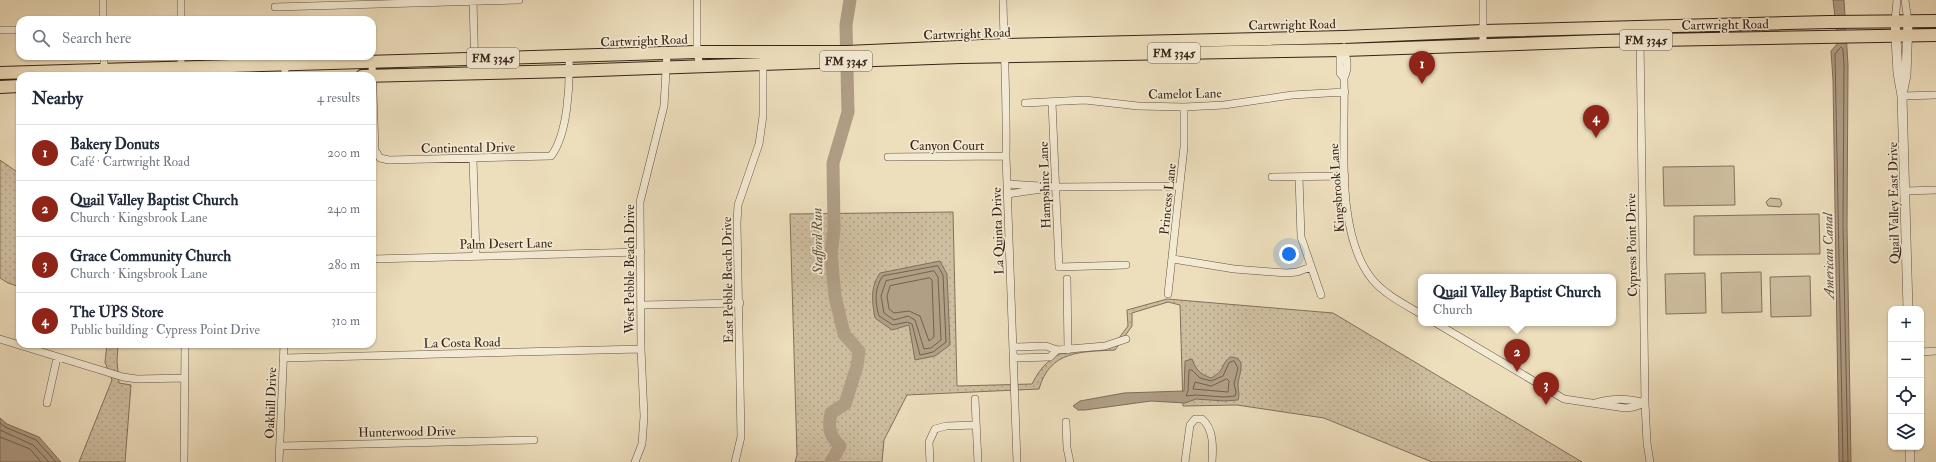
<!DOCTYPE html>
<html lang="en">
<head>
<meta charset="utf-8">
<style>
  :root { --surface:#fff; --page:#f2f2f3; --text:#1f2937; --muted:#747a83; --line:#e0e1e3; --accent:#8f2418 }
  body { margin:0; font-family:"IM FELL Double Pica",serif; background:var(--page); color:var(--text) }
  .controls { position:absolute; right:12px; bottom:12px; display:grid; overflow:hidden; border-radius:8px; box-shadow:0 1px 3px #0004 }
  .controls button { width:36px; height:36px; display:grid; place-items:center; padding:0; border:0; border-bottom:1px solid var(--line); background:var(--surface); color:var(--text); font:20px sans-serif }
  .you { position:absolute; left:1289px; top:254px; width:14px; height:14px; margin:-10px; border:3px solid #fff; border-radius:50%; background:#1a73e8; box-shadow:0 0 0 6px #1a73e833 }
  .badge { display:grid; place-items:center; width:26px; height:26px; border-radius:50%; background:var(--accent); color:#fff; font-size:13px; font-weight:700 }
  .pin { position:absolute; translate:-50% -33px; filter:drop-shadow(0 1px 2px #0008) }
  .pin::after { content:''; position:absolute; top:21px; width:14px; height:12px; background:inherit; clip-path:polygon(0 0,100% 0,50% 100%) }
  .popup { position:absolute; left:1418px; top:274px; width:198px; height:52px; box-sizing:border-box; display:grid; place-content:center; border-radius:8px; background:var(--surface); filter:drop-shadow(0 1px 3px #0005); font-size:13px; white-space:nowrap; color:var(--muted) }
  .popup b { font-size:15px; color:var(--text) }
  .popup::after { content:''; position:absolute; left:50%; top:100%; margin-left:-8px; border:8px solid transparent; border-top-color:var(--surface) }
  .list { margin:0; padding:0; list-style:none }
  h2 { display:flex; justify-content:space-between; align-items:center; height:52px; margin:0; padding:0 16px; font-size:17px }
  h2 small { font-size:13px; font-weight:400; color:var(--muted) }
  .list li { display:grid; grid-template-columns:26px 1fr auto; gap:12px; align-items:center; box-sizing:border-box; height:56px; padding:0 16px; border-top:1px solid var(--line) }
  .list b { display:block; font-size:15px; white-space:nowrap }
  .list p { margin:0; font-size:13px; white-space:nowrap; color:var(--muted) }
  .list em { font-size:13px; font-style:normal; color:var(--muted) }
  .icon { flex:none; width:22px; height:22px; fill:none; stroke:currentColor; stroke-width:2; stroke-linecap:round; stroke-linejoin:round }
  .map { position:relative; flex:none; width:1936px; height:462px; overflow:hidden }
  .search { position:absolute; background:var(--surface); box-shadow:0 1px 3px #0004; left:16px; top:16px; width:360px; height:44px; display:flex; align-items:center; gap:10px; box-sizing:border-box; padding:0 14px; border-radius:12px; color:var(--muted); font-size:15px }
  .panel { position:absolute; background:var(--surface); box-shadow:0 1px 3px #0004; left:16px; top:72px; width:360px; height:276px; border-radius:12px }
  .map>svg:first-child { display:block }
  .grass { fill:url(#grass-dots); stroke:#84705c }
  .park { fill:#cebea0; stroke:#84705c }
  .water { fill:#b09e85; stroke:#806d5a }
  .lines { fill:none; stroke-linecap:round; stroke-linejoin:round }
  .shore { stroke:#74604f; stroke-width:1 }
  .river { stroke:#b09e85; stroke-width:13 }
  .minor-casing { stroke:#665242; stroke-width:8 }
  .tertiary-casing { stroke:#665242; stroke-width:10 }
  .primary-casing { stroke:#392319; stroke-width:14 }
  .minor { stroke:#f3ead3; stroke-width:7 }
  .tertiary { stroke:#f3ead3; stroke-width:9 }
  .primary { stroke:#eddebc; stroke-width:12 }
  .labels { text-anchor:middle; stroke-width:3.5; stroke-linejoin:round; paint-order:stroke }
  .shield { fill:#f3ead3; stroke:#715f51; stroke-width:1 }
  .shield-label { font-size:12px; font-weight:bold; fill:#392319 }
  .street-label { font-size:13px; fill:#392319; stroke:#f3ead3 }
  .water-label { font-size:14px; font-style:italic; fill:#634e3f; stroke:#f3ead3 }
</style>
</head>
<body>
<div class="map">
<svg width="1936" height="462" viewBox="0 0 1936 462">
  <defs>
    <pattern id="grass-dots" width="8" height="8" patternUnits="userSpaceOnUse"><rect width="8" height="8" fill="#cebea0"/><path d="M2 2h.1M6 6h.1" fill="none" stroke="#b2a389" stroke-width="1.8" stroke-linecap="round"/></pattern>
  </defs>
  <rect width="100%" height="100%" fill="#eddebc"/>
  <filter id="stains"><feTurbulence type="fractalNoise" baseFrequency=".005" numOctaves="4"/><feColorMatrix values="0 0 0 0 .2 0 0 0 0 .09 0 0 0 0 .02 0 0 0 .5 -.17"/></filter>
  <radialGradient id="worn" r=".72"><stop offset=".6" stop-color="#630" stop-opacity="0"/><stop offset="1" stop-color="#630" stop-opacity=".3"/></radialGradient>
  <path class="grass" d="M 0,160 L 20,174 L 20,287 L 8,283 L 0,278 Z
    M 953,212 L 957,386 L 1032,384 C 1051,346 1075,349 1113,346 L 1128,326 L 1127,310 L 1167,299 L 1333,313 L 1582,462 L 1432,462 L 1324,418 L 1237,405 L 1183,406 L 1180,305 L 1168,302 L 1132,313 L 1132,326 L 1115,350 C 1081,352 1050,350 1039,389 L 907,395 L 884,440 L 882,462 L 795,462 L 797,455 L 790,214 Z
    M 107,344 L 118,344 L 117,361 L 119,383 L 131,385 L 125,462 L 79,462 L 112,380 L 105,362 Z"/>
  <path class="park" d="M 1734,166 L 1735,205 L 1664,206 L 1663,167 Z
    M 1770,198 L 1780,199 L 1782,204 L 1780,207 L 1768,206 L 1766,202 Z
    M 1819,214 L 1820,254 L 1694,255 L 1694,216 Z
    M 1761,272 L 1762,312 L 1722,313 L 1721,273 Z
    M 1705,273 L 1706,313 L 1666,314 L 1665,274 Z
    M 1810,276 L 1811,316 L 1771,317 L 1770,277 Z"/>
  <path class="water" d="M 1833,0 L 1844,0 L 1848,65 L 1847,226 L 1851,462 L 1839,462 L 1833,80 L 1831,51 L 1838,43 Z
    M 940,261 L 947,274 L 950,345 L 935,356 L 915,360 L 909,325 L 892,330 L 875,318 C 872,301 870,288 880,273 Z
    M 1230,357 C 1249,357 1238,375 1238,385 C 1238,391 1240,393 1238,400 L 1224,401 L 1196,399 L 1185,403 L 1151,401 L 1085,410 L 1078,410 L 1073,406 L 1080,401 L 1124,393 L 1184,391 L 1185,361 L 1192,359 C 1196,370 1200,374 1211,378 C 1226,370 1220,365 1230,357 Z
    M 0,418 L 7,424 L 39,437 L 61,462 L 0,462 Z"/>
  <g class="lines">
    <path class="shore" d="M 938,266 L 943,275 L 946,342 L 933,352 L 920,355 L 912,324 L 907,322 L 893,325 L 879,316 C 875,303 874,287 883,276 Z
      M 934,271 L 938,277 L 941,340 L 931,348 L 924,349 L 915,320 L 908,316 L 894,320 L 884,313 L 881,296 L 886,281 Z
      M 930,278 L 932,280 L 934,337 L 929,341 L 920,316 L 909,311 L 894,313 L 889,309 L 887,296 L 890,286 Z
      M 1234,361 L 1238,368 L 1234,384 L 1236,392 L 1235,396 L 1224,397 L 1196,395 L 1186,396 L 1188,391 L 1189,370 L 1192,370 L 1200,378 L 1211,381 L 1223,376 L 1229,363 Z
      M 1227,379 L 1229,381 L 1228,392 L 1193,389 L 1195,382 L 1211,386 Z
      M 0,423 L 5,427 L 36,440 L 56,462
      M 0,430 L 33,445 L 49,462
      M 0,437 L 30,449 L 41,462
      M 1843,462 L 1835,54 L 1841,47 L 1843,49 L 1844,65 L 1843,226 L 1848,462"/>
    <path class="river" d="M 831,462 L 840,446 C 829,435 828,428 831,413 L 845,404 L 857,366 L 859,351 L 844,334 L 835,296 L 831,254 L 834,230 L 833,163 L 848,112 L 846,25 L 850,0"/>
    <defs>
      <path id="minor" d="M 103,0 L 103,20
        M 473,0 L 475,73
        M 697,0 L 697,52 L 700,66
        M 1003,0 C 1004,52 1007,104 1006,156 L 1017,462
        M 1905,0 L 1908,22
        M 275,7 L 519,0
        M 181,20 L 181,0
        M 1895,21 L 1897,0
        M 0,30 L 20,30
        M 1640,37 L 1645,403 L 1647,443 L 1650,462
        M 1483,44 L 1483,0
        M 1344,47 C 1346,59 1350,65 1344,78 C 1346,136 1334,232 1372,279 C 1384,294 1404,304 1421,314
        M 104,56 L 104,69
        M 181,56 L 181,76
        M 372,63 L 375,150 L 380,158 L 389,160 L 551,156 C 568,134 570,84 569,56
        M 285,65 L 285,76
        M 1344,78 L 1340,73 L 1340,55 L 1344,50
        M 1902,96 L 1936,95
        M 1052,102 L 1059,267 L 1126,265
        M 1025,103 L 1085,100 L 1138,106 L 1184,107 L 1224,105 L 1292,95 L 1345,92
        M 888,157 L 1006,156
        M 473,159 L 476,256
        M 1272,177 L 1345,176
        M 1299,177 L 1301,237 L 1321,295
        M 1008,184 L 1056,187 L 1180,186
        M 1906,191 L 1936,190
        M 1008,194 L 1042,189
        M 372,259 L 641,252
        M 1173,259 L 1234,269 L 1286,273 L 1297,272 L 1311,267
        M 1067,279 L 1068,350
        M 1168,294 L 1184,147 L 1184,107
        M 642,305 L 740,303
        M 1436,323 L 1564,399 L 1625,408 L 1634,407 L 1645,403
        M 0,339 L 123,377 L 137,379 L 185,378
        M 1013,347 L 1046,346 L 1057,350 L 1105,346 L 1126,339
        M 1921,352 L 1936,351
        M 284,358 L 641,349
        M 1013,358 L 1050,357 L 1057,350
        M 975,399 L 978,462
        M 47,403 L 57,358
        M 1595,403 C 1612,398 1628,398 1645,403
        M 1066,422 L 1067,448 L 1070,462
        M 281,446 L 534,440
        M 184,462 L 185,344
        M 279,462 L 284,344
        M 635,462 L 642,444 L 644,416 L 641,349 L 640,202 L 664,106 L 667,53
        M 735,462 L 741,437 L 737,223 L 738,205 L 759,144 L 763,116 L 763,60
        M 930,462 L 929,442 L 935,429 L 946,426 L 976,425
        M 1185,462 L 1190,425 L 1195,419 L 1202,419 C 1214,429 1213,448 1212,462"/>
      <path id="tertiary" d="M 1895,21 L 1898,73 L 1902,96 L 1908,309
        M 1903,90 L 1906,75 L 1908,22
        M 1910,447 L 1910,462"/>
      <path id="primary" d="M 0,73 L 697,52 L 847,52 L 1004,45 L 1344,37 L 1483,31 L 1829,22 L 1936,21
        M 362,76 L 569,71 L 961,57 L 1344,50 L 1602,41 L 1936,35
        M 0,87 L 20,86"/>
    </defs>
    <use href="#minor" class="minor-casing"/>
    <use href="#tertiary" class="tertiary-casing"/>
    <use href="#primary" class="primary-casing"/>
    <use href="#minor" class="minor"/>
    <use href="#tertiary" class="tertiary"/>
    <use href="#primary" class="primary"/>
  </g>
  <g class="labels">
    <g class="shield">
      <rect x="1620" y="30" width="52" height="20" rx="3"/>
      <rect x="1148" y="43" width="52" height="20" rx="3"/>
      <rect x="467" y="48" width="52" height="20" rx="3"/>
      <rect x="820" y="51" width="52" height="20" rx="3"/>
    </g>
    <g class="shield-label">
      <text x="1646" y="44">FM 3345</text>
      <text x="1174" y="57">FM 3345</text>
      <text x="493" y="62">FM 3345</text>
      <text x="846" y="65">FM 3345</text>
    </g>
    <g class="street-label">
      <text transform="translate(1292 24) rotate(-1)" y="5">Cartwright Road</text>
      <text transform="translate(1725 24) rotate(-1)" y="5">Cartwright Road</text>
      <text transform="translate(967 33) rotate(-2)" y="5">Cartwright Road</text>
      <text transform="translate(644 40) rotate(-2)" y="5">Cartwright Road</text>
      <text transform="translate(1185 93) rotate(-1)" y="5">Camelot Lane</text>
      <text x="947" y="150">Canyon Court</text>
      <text transform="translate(468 147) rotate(-1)" y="5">Continental Drive</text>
      <text transform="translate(1044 185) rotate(-92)" y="5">Hampshire Lane</text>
      <text transform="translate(1336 188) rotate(-94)" y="5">Kingsbrook Lane</text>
      <text transform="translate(1167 199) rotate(-84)" y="5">Princess Lane</text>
      <text transform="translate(1893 203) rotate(-91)" y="5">Quail Valley East Drive</text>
      <text transform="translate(997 231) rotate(-92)" y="5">La Quinta Drive</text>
      <text transform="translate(506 243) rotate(-1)" y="5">Palm Desert Lane</text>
      <text transform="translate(1631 245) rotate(-91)" y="5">Cypress Point Drive</text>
      <text transform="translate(629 269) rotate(-90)" y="5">West Pebble Beach Drive</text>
      <text transform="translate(727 280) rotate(-91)" y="5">East Pebble Beach Drive</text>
      <text transform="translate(462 342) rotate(-1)" y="5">La Costa Road</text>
      <text transform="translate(270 403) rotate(-88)" y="5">Oakhill Drive</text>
      <text transform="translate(407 431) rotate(-1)" y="5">Hunterwood Drive</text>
    </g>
    <g class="water-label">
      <text transform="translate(817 241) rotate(-91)" y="5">Stafford Run</text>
      <text transform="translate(1828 256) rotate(-91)" y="5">American Canal</text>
    </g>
  </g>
  <rect width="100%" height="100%" filter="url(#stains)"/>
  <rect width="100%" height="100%" fill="url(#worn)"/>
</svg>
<div class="controls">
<button>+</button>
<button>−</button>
<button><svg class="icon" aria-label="locate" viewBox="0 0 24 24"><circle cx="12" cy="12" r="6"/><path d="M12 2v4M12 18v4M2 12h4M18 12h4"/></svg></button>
<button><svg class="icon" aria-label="layers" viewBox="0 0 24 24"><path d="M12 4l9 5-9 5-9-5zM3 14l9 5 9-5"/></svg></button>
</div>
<div class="you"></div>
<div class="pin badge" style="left:1422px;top:84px">1</div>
<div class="pin badge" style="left:1517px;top:372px">2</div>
<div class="popup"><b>Quail Valley Baptist Church</b>Church</div>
<div class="pin badge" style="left:1546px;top:405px">3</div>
<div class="pin badge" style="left:1596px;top:138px">4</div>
<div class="search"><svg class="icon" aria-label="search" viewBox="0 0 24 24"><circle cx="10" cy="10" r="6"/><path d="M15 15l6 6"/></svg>Search here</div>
<section class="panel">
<h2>Nearby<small>4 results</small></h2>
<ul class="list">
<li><span class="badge">1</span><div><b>Bakery Donuts</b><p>Café · Cartwright Road</p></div><em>200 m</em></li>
<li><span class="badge">2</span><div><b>Quail Valley Baptist Church</b><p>Church · Kingsbrook Lane</p></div><em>240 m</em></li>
<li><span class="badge">3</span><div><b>Grace Community Church</b><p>Church · Kingsbrook Lane</p></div><em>280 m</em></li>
<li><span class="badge">4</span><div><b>The UPS Store</b><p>Public building · Cypress Point Drive</p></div><em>310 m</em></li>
</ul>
</section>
</div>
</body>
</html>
